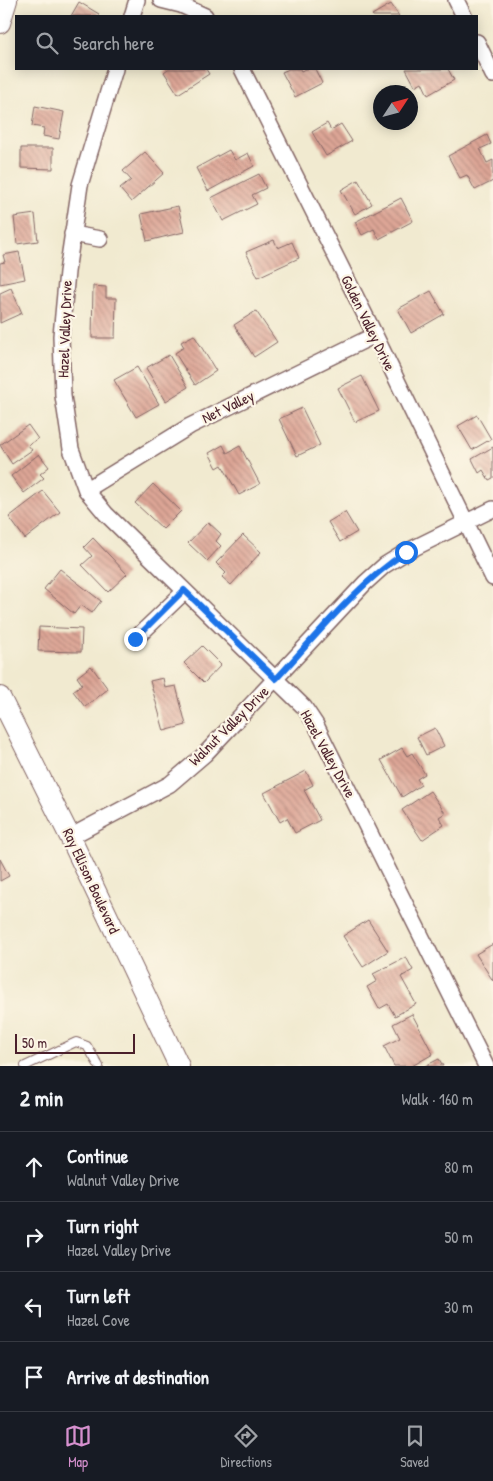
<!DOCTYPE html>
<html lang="en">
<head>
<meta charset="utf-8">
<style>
  :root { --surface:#171b24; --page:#242831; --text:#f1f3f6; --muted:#9ea1a6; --line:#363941; --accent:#d690ce }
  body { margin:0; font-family:"Patrick Hand",sans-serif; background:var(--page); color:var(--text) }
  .compass { position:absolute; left:373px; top:85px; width:45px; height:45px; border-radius:50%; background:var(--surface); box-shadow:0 2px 12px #0003; rotate:54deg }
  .scale { position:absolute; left:15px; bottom:12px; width:120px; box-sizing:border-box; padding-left:5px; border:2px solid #4a1f2b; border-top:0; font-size:14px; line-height:18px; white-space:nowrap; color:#4a1f2b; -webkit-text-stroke:4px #fcf5e5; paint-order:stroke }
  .stop { position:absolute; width:15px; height:15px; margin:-11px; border:4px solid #1a73e8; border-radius:50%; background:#fff }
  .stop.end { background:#1a73e8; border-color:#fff; box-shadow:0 1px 5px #0008 }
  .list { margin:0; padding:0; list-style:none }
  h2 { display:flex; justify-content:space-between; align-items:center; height:65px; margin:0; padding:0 20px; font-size:21px }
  h2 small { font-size:16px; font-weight:400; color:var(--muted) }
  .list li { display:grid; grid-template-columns:32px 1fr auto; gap:15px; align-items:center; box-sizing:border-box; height:70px; padding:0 20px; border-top:1px solid var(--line) }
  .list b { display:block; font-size:19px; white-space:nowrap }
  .list p { margin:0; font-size:16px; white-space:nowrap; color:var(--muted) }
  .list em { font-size:16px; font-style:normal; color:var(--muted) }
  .icon { flex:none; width:28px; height:28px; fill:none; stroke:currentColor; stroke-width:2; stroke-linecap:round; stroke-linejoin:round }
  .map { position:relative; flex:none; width:493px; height:1066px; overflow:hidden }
  .search { position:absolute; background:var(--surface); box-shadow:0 2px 12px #0003; left:15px; right:15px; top:15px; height:55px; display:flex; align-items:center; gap:12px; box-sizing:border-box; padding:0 18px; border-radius:0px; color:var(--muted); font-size:19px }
  .sheet { height:345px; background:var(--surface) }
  nav { display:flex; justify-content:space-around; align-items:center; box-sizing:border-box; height:70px; border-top:1px solid var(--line); background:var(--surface); font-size:14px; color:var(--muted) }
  nav a { display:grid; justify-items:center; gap:2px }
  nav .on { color:var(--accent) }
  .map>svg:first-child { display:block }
  .building { fill:url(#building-back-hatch) }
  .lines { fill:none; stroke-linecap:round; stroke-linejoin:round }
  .lane-casing { stroke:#846665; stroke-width:10 }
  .street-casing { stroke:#846665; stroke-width:18 }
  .secondary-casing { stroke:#846665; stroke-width:22 }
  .lane { stroke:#fff; stroke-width:8 }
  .street { stroke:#fff; stroke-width:15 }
  .secondary { stroke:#fff; stroke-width:20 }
  .route { stroke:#1a73e8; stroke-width:6 }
  .labels { text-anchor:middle; stroke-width:4.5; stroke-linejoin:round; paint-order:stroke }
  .street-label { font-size:15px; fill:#4a1f2b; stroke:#fcf5e5 }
</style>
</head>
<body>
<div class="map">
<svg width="493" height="1066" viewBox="0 0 493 1066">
  <defs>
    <pattern id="building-back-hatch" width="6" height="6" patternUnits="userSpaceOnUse" patternTransform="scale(1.25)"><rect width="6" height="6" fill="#dda696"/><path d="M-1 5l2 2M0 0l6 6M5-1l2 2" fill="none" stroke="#b5877b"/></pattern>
  </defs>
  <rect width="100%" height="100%" fill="#fcf5e5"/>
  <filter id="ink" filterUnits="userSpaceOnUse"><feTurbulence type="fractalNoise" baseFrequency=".02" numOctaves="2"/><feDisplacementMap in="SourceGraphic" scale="10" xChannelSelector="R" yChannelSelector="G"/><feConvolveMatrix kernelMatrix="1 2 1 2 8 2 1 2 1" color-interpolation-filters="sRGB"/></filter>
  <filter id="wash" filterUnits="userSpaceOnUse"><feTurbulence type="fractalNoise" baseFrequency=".0096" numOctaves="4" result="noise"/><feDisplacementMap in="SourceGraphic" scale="20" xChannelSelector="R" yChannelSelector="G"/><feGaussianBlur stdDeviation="1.12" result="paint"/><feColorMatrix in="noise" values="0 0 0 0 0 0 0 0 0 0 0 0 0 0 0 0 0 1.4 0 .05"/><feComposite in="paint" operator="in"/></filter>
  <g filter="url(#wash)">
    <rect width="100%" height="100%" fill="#f1ead0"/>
    <g id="blocks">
      <path class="building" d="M 79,2 L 99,14 L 98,16 L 71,16 Z
        M 391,4 L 399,16 L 373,16 L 372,15 Z
        M 168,69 L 206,69 L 209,74 L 178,94 L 164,72 Z
        M 289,69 L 300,69 L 301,71 L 305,69 L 315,69 L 322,83 L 295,97 L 282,72 Z
        M 406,69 L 448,69 L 454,80 L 428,95 L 422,82 L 415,86 Z
        M 35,106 L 64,112 L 59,139 L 43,136 L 44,128 L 32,126 Z
        M 327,123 L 331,130 L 341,124 L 352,141 L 326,156 L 312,132 Z
        M 487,135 L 491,144 L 480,149 L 487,163 L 493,160 L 493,181 L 475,190 L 467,175 L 460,178 L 448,156 Z
        M 21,148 L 53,148 L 53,169 L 21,168 Z
        M 229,150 L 235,160 L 248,153 L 254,166 L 208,191 L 196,168 Z
        M 145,152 L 164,173 L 131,202 L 120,189 L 131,180 L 123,171 Z
        M 259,174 L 266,188 L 252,195 L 257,204 L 223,221 L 211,198 Z
        M 358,180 L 372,204 L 355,214 L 341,190 Z
        M 401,198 L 413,221 L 379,239 L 374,229 L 362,235 L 355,222 Z
        M 178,206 L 184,232 L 147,241 L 141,214 Z
        M 35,214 L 38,241 L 17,244 L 14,217 Z
        M 274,240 L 278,248 L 292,242 L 299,258 L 258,277 L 246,252 Z
        M 19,252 L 25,279 L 0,284 L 0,263 L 5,262 L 3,255 Z
        M 93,286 L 106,287 L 106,298 L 116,298 L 115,338 L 92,338 Z
        M 11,288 L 22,313 L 0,323 L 0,293 Z
        M 431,291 L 444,314 L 411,333 L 398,309 Z
        M 256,311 L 277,342 L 254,357 L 234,325 Z
        M 194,335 L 216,371 L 195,385 L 175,353 L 184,347 L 181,342 Z
        M 169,355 L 188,387 L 166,401 L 146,368 Z
        M 137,367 L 159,404 L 136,417 L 114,380 Z
        M 362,376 L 379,411 L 355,422 L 338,388 Z
        M 302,408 L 320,445 L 297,456 L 279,419 Z
        M 477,415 L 491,439 L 472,450 L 458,426 Z
        M 28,425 L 38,439 L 28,445 L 32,450 L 12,464 L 0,445 Z
        M 223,445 L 227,453 L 240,446 L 260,484 L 239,495 L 222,465 L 217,468 L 209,453 Z
        M 493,447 L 493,478 L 489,480 L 483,470 L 479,473 L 472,459 Z
        M 39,454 L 49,467 L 40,474 L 44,478 L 24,493 L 11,476 Z
        M 153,484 L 181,511 L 163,529 L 135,503 Z
        M 43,491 L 60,512 L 25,539 L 9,517 Z
        M 345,512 L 357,532 L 340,542 L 328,522 Z
        M 208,522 L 221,534 L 216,541 L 221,546 L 207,561 L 188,543 Z
        M 243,535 L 261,552 L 231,585 L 222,577 L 226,573 L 216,563 Z
        M 93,538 L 127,574 L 108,592 L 82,565 L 92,556 L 84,547 Z
        M 60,569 L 101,601 L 92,613 L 81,605 L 74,614 L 44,589 Z
        M 39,627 L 82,629 L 81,652 L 38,651 Z
        M 202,646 L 221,665 L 204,683 L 184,663 Z
        M 91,666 L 108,689 L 85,707 L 73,691 L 82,684 L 77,677 Z
        M 163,678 L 165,688 L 176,686 L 186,725 L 164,731 L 150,681 Z
        M 435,728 L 444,746 L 426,755 L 417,737 Z
        M 402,748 L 407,756 L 412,753 L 425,774 L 417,779 L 421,785 L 402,797 L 381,760 Z
        M 306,771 L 313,785 L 304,790 L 320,820 L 295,833 L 287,818 L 280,822 L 264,793 Z
        M 430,791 L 445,813 L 439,817 L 444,825 L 422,840 L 402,810 Z
        M 0,859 L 9,876 L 0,881 Z
        M 368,920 L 388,951 L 363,967 L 343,936 Z
        M 493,944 L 493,981 L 476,954 Z
        M 406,957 L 413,970 L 401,977 L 416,1004 L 395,1016 L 388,1004 L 379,1009 L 367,987 L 377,981 L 373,974 Z
        M 412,1014 L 433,1054 L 412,1066 L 394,1066 L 384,1046 L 400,1038 L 393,1024 Z
        M 439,1059 L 443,1066 L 425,1066 Z"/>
    </g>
  </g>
  <g filter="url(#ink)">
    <use href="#blocks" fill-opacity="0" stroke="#846665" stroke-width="1"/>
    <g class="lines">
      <defs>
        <path id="lane" d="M 25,1066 L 76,1042 L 87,1046 L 99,1066"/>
        <path id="street" d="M 161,0 L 181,5 L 205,16
          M 456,0 L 464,16
          M 132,16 L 137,0
          M 477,42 L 493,75
          M 115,69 L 80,185 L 67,272 L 61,336 L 63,396 L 71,449 L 86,490 L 106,514 L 304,707 L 316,725 L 486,1066
          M 242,69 L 375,335 L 493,578
          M 72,234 L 100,239
          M 86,490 L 190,426 L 375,335
          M 135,639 L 185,591
          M 70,837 L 170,784 L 205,754 L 365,583 L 385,565 L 406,552 L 493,509"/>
        <path id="secondary" d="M 0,23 L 7,0
          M 0,697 L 70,837 L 179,1066"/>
      </defs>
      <use href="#lane" class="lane-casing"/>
      <use href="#street" class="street-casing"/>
      <use href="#secondary" class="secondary-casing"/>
      <use href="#lane" class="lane"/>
      <use href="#street" class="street"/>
      <use href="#secondary" class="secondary"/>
    </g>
  </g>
  <g class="lines" filter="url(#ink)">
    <path class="route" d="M 135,639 L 184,590 L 276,679 C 317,635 356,585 406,552"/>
  </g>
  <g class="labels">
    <g class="street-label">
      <text transform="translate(368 323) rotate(64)" y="5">Golden Valley Drive</text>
      <text transform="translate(65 329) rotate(-88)" y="5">Hazel Valley Drive</text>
      <text transform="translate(228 407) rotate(-26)" y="5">Net Valley</text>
      <text transform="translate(229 726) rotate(-45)" y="5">Walnut Valley Drive</text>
      <text transform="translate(328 754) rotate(61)" y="5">Hazel Valley Drive</text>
      <text transform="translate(91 881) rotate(65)" y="5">Ray Ellison Boulevard</text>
    </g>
  </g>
</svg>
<svg class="compass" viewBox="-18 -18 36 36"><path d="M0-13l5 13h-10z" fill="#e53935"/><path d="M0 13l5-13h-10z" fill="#9ea1a6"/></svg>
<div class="scale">50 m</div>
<div class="stop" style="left:406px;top:552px"></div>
<div class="stop end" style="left:135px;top:639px"></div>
<div class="search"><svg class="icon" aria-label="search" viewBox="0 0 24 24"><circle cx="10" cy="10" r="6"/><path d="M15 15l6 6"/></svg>Search here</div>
</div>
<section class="sheet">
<h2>2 min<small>Walk · 160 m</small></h2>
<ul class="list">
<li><svg class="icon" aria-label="ahead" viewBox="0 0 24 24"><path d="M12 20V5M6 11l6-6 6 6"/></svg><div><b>Continue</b><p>Walnut Valley Drive</p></div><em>80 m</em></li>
<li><svg class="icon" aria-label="right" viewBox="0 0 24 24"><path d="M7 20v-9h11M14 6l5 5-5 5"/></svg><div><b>Turn right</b><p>Hazel Valley Drive</p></div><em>50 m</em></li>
<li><svg class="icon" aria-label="left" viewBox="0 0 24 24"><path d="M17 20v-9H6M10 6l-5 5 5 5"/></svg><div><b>Turn left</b><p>Hazel Cove</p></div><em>30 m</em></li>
<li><svg class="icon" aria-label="arrive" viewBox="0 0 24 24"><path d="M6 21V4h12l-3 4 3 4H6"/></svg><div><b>Arrive at destination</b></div></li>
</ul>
</section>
<nav>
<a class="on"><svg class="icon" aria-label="map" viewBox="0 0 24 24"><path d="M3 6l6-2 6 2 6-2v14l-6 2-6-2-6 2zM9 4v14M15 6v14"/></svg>Map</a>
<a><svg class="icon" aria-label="directions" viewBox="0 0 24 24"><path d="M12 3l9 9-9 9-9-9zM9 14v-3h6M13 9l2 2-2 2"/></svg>Directions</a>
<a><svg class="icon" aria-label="saved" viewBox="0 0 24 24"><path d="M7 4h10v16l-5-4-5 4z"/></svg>Saved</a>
</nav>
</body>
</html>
